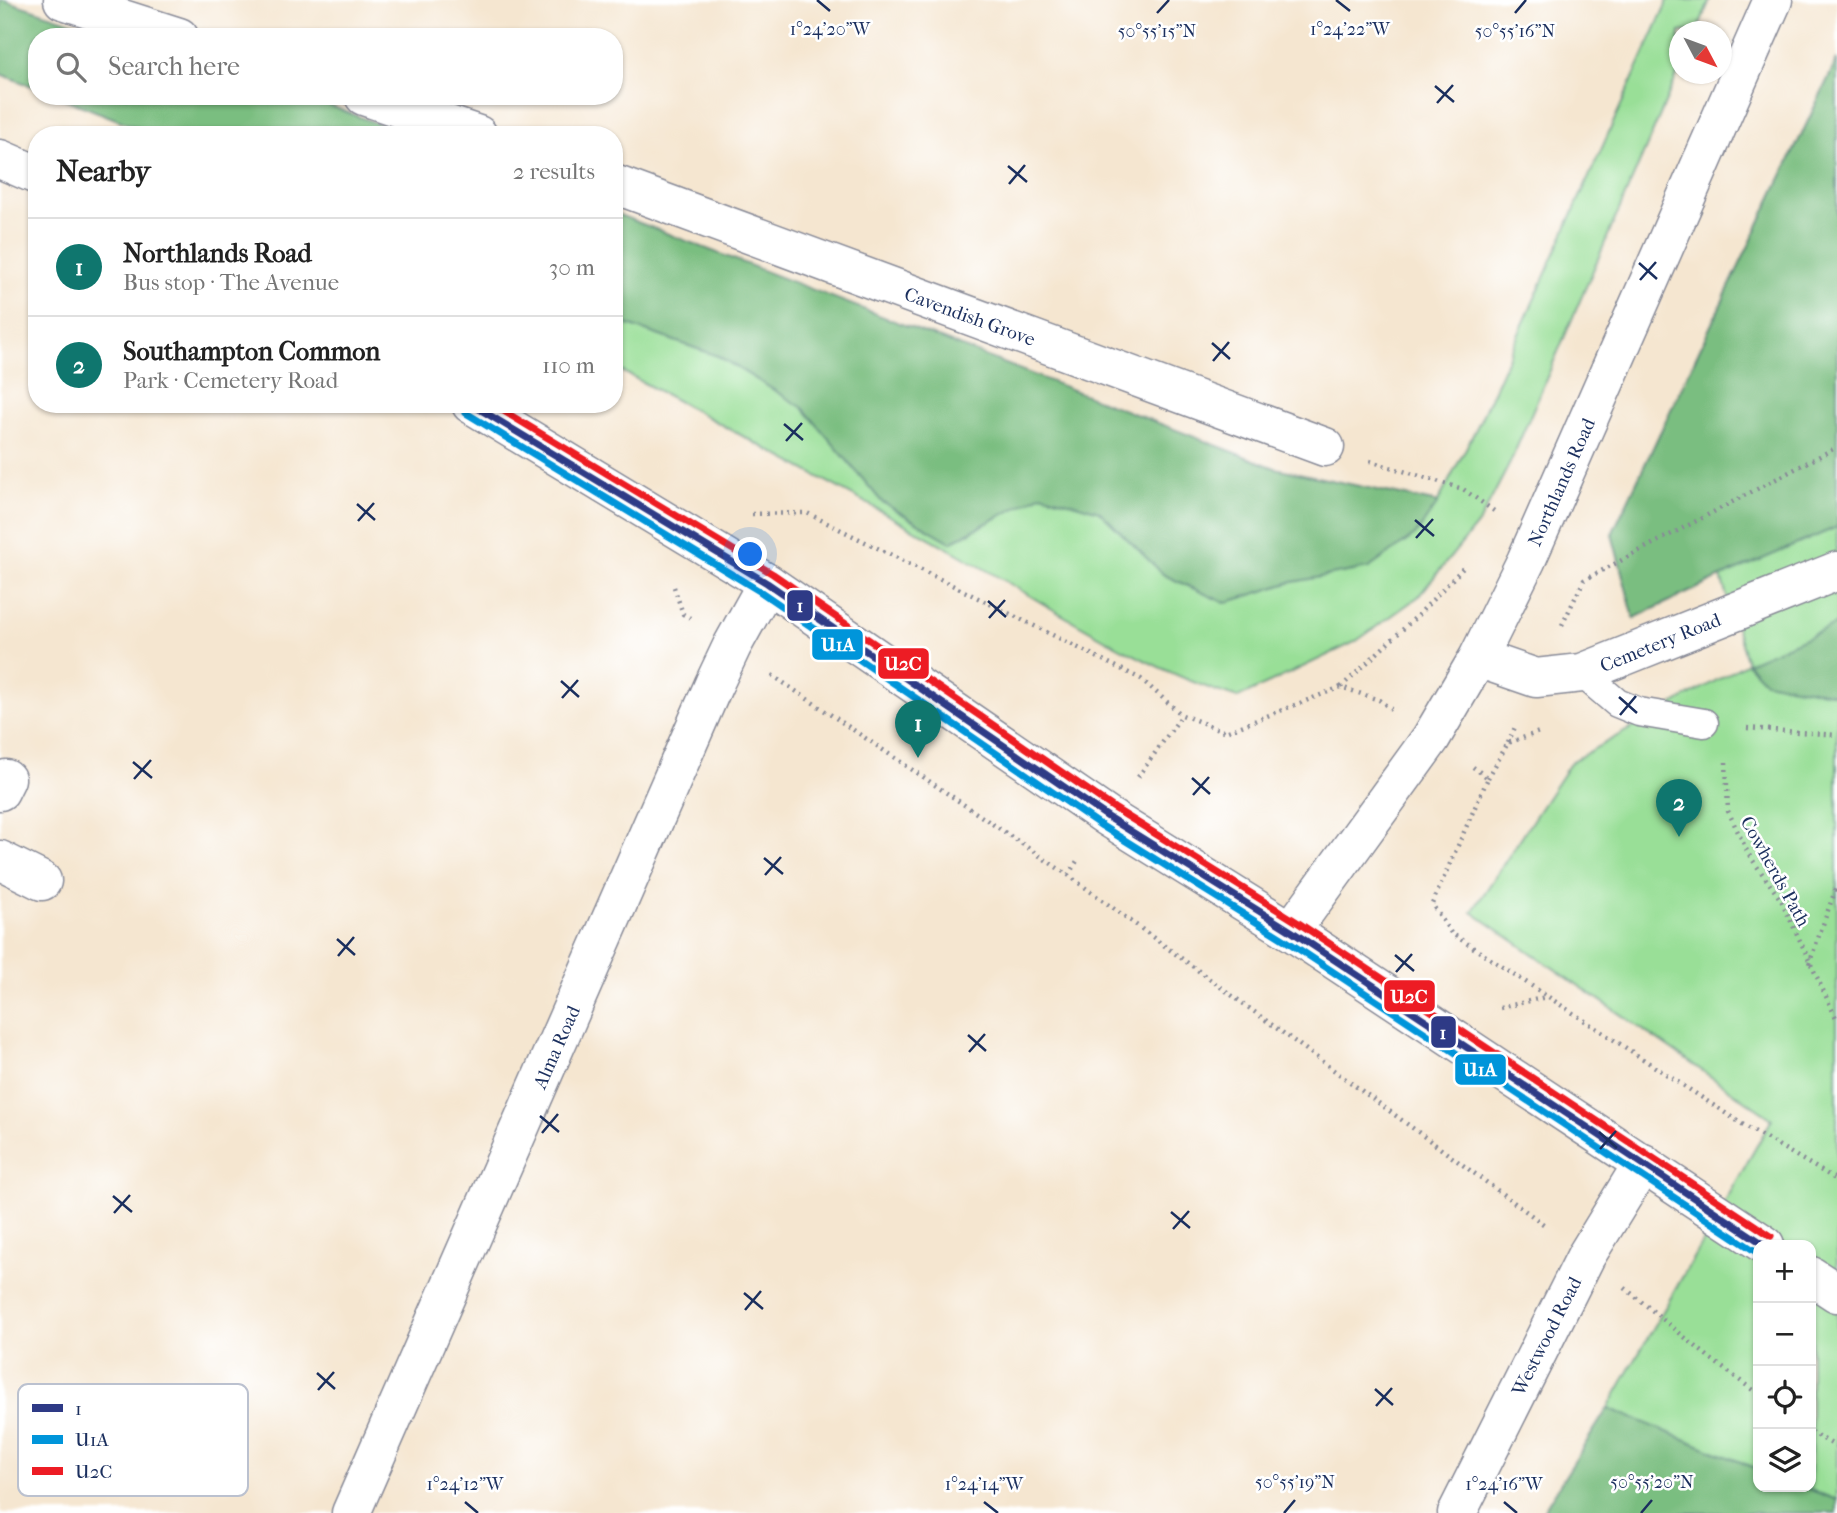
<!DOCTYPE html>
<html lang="en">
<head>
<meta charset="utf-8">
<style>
  :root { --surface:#fff; --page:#f6f6f6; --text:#222; --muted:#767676; --line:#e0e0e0; --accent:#0f766e }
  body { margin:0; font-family:"IM FELL French Canon",serif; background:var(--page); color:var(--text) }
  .controls { position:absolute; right:21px; bottom:21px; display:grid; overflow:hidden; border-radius:14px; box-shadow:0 2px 5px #0004 }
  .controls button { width:63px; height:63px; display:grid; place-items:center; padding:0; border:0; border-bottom:2px solid var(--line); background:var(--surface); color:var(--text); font:35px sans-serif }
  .compass { position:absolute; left:1669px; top:21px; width:63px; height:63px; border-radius:50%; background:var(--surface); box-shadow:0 2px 5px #0004; rotate:131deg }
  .you { position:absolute; left:751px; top:555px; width:24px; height:24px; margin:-18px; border:5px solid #fff; border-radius:50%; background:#1a73e8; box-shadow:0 0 0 10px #1a73e833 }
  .badge { display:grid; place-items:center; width:46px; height:46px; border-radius:50%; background:var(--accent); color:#fff; font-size:23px; font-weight:700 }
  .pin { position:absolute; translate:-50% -58px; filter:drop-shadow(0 2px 4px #0008) }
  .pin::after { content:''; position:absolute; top:37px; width:24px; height:21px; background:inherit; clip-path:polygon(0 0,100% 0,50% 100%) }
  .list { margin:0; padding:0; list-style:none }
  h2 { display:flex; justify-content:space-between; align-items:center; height:91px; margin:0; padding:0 28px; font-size:30px }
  h2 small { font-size:23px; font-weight:400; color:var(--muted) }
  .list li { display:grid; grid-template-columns:46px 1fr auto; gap:21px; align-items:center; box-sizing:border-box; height:98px; padding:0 28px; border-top:2px solid var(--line) }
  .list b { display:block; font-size:26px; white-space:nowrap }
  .list p { margin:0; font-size:23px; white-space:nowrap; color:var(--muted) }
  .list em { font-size:23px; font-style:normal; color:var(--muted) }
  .icon { flex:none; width:38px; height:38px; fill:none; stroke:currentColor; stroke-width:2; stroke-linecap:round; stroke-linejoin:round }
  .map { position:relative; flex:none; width:1837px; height:1513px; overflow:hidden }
  .search { position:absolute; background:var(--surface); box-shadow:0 2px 5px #0004; left:28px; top:28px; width:595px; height:77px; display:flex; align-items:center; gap:18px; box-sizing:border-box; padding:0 24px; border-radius:28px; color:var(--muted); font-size:26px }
  .panel { position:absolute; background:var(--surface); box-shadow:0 2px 5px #0004; left:28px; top:126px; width:595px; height:287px; border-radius:28px }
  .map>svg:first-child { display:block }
  .green { fill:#99df97; stroke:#5a877a; stroke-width:2; fill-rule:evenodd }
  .forest { fill:#7abe80; stroke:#4a766f; stroke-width:2 }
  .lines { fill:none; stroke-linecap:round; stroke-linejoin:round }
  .lane-casing { stroke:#888a97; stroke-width:31 }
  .street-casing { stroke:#888a97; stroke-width:41 }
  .primary-casing { stroke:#888a97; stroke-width:41 }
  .path { stroke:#888a97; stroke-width:4.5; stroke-dasharray:2 5; stroke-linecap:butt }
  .lane { stroke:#fff; stroke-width:28 }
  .street { stroke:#fff; stroke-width:38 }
  .primary { stroke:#fff; stroke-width:38 }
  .bus-1-casing { stroke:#fff; stroke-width:12 }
  .bus-2-casing { stroke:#fff; stroke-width:12 }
  .bus-3-casing { stroke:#fff; stroke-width:12 }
  .bus-1 { stroke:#2e3a86; stroke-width:7 }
  .bus-2 { stroke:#0095da; stroke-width:7 }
  .bus-3 { stroke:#ed1c24; stroke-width:7 }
  .ticks { fill:none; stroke:#1b2f5e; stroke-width:2.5 }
  .labels { text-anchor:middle; stroke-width:5; stroke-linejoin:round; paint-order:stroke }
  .street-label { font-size:19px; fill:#1b2f5e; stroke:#fff }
  .key { fill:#fff; stroke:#bbc1cf; stroke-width:2 }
  .key-label { font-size:19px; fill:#1b2f5e }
  .ticks-label { font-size:18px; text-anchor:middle; fill:#1b2f5e; stroke:#fff; stroke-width:5; stroke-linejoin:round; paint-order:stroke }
  .line-badge { stroke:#fff; stroke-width:2.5 }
  .badge-label { font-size:19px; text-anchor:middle; font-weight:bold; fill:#fff }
</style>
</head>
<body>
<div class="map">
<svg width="1837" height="1513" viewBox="0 0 1837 1513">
  <rect width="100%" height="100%" fill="#fff"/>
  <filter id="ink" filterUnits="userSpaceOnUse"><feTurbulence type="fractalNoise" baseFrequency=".0143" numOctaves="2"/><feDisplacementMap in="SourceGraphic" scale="14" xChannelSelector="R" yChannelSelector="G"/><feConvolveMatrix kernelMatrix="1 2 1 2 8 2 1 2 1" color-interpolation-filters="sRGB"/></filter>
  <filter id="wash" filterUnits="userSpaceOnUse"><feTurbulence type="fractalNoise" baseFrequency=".00686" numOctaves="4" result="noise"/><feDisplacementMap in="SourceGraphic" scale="28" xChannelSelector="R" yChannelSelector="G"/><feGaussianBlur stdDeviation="1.57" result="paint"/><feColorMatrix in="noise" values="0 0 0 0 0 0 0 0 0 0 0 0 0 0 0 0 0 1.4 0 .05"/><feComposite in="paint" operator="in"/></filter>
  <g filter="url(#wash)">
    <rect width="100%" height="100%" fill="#f5e6d0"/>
    <path class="green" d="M 1668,0 L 1710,0 L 1697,31 L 1680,32 L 1679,71 L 1510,463 L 1480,521 L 1418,597 L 1355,642 L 1238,698 C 1139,668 1051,606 960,555 C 846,491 730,429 614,367 L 614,320 L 718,356 L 804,408 L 882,502 L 951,542 L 1042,494 L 1099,510 L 1164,575 L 1225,603 L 1288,583 L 1415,535 L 1438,502 L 1479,423 Z
      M 1837,60 L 1837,1513 L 1542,1513 L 1608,1408 L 1772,1119 L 1472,912 L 1571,762 L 1747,663 L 1721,577 L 1634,618 L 1612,534 ZM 1758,1245 L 1811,1245 L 1811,1487 L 1758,1487 Z"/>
    <path class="forest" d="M 0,0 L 4,0 L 118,37 L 37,37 L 37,88 L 0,74 Z
      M 1837,60 L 1837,527 L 1721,577 L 1634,618 L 1612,534 Z
      M 57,96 L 304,96 L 408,135 L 156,135 Z
      M 614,213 L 1275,468 L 1438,503 L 1415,535 L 1369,568 L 1288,583 L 1225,603 L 1164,575 L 1099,511 L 1042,494 L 951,542 L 882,502 L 803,408 L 718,356 L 614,320 Z
      M 1837,624 L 1837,694 L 1765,682 L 1747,663 Z
      M 1608,1408 L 1758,1469 L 1758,1487 L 1803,1487 L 1837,1500 L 1837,1513 L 1542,1513 Z"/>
  </g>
  <g filter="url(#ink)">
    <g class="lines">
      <defs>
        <path id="lane" d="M 1582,673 L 1617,703 L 1639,712 L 1704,723"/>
        <path id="street" d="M 63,0 L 179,37
          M 364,96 L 478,135
          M 614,184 L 1325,447
          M 1478,658 L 1536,678 L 1582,673 L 1837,571
          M 0,791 L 6,779
          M 0,860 L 42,881
          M 1291,931 L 1431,738 L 1478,658 L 1526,561 L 1773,0
          M 351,1513 L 714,684 L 732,646 L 767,583
          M 1457,1513 L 1586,1256 L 1643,1163"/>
        <path id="primary" d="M 0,159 L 37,175
          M 471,404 L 767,583 L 1108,817 L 1291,931 L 1765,1245
          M 1811,1276 L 1837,1293"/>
      </defs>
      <use href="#lane" class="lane-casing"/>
      <use href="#street" class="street-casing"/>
      <use href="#primary" class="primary-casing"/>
      <path class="path" d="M 1370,461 L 1463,489 L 1494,511
        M 752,514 L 807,513 L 1141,679 L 1182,715 L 1226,732 L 1341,687 L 1379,700 L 1391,709
        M 674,587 L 683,614 L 690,618
        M 1562,625 L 1584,580 L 1837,447
        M 772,675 L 1068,875 L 1546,1226
        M 1341,687 L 1416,617 L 1463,568
        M 1747,728 L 1837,735
        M 1508,743 L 1516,725
        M 1726,762 L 1728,811 L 1749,855 L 1781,900 L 1837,1020
        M 1473,767 L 1488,778 L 1432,904 L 1451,933 L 1742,1124 L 1837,1180
        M 1138,777 L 1182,715
        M 1488,778 L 1508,743 L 1542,731
        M 1068,875 L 1079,858
        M 1809,964 L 1837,885
        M 1500,1008 L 1546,997
        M 1625,1288 L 1711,1359 L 1758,1394
        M 1811,1432 L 1837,1447"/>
      <use href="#lane" class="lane"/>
      <use href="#street" class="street"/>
      <use href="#primary" class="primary"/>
      <defs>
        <path id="bus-1" d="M 471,404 L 767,583 L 1108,817 L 1291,931 L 1765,1245"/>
        <path id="bus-2" d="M 466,413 L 761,592 L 1102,826 L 1285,940 L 1758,1253"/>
        <path id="bus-3" d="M 492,404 L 773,574 L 1114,808 L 1297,922 L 1771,1236"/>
      </defs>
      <use href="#bus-1" class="bus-1-casing"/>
      <use href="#bus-2" class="bus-2-casing"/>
      <use href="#bus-3" class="bus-3-casing"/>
      <use href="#bus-1" class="bus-1"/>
      <use href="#bus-2" class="bus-2"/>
      <use href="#bus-3" class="bus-3"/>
    </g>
  </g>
  <path class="ticks" d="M 817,0 L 830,11M 1336,0 L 1350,11M 1157,13 L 1169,0M 1515,13 L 1526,0M 1435,86 L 1454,102M 1437,103 L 1453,85M 1008,166 L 1027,182M 1009,184 L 1025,165M 1639,263 L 1657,279M 1640,280 L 1656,262M 1212,343 L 1230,359M 1213,361 L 1229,342M 784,424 L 803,440M 786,441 L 802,423M 357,504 L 375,520M 1415,520 L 1434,536M 358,521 L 374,503M 1416,538 L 1433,519M 988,601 L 1006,617M 989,618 L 1005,600M 561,681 L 579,697M 1619,697 L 1637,713M 562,698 L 578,680M 1620,715 L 1636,696M 133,762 L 152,778M 1192,778 L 1210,794M 134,779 L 151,760M 1193,795 L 1209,777M 764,858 L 783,874M 765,875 L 781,857M 337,939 L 355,955M 1395,955 L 1414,971M 338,956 L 354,937M 1396,972 L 1412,954M 968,1035 L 986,1051M 969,1052 L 985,1034M 540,1116 L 559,1132M 1599,1132 L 1617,1148M 542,1133 L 558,1114M 1600,1149 L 1616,1131M 113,1196 L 132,1212M 1171,1212 L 1190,1228M 114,1213 L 130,1195M 1173,1229 L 1189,1211M 744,1293 L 763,1309M 745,1310 L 761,1291M 317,1373 L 335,1389M 1375,1389 L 1393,1405M 318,1390 L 334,1372M 1376,1406 L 1392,1388M 465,1502 L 478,1513M 984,1502 L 998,1513M 1504,1502 L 1517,1513M 1284,1513 L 1295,1500M 1641,1513 L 1652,1500"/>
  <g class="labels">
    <g class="street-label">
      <text transform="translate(970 316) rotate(20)" y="7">Cavendish Grove</text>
      <text transform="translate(1561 482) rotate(-66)" y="7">Northlands Road</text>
      <text transform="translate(1660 642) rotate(-22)" y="7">Cemetery Road</text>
      <text transform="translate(1776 871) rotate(61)" y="7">Cowherds Path</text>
      <text transform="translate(556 1047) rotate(-66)" y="7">Alma Road</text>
      <text transform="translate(1546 1336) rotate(-63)" y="7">Westwood Road</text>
    </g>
  </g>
  <rect x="18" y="1384" width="230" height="112" rx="10" class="key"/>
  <rect x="32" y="1404" width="31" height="8" fill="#2e3a86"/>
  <rect x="32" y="1435" width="31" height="9" fill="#0095da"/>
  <rect x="32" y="1467" width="31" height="8" fill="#ed1c24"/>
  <g class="key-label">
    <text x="75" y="1415">1</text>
    <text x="75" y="1446">U1A</text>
    <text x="75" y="1478">U2C</text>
  </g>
  <g class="ticks-label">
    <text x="830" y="35">1°24'20"W</text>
    <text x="1350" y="35">1°24'22"W</text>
    <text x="1157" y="37">50°55'15"N</text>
    <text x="1515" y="37">50°55'16"N</text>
    <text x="1295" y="1488">50°55'19"N</text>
    <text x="1652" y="1488">50°55'20"N</text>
    <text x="465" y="1490">1°24'12"W</text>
    <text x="984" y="1490">1°24'14"W</text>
    <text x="1504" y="1490">1°24'16"W</text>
  </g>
  <g class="line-badge">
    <rect x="786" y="589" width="28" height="33" rx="7" fill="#2e3a86"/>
    <rect x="811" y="628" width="53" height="33" rx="7" fill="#0095da"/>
    <rect x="877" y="647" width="53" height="33" rx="7" fill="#ed1c24"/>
    <rect x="1383" y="979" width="53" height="34" rx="7" fill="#ed1c24"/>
    <rect x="1430" y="1015" width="27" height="34" rx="7" fill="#2e3a86"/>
    <rect x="1454" y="1053" width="53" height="33" rx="7" fill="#0095da"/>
  </g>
  <g class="badge-label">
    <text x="800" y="612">1</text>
    <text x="838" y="651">U1A</text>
    <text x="903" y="670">U2C</text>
    <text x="1409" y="1003">U2C</text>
    <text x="1443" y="1039">1</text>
    <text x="1480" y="1076">U1A</text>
  </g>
</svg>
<div class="controls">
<button>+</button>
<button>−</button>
<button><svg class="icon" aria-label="locate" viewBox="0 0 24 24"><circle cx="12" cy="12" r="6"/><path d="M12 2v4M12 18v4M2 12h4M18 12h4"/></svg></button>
<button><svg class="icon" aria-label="layers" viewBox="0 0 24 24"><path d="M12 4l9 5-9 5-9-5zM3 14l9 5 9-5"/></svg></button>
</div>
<svg class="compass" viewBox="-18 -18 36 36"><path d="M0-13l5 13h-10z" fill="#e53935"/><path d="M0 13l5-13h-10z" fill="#767676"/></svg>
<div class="you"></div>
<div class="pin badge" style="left:918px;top:758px">1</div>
<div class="pin badge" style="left:1679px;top:837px">2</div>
<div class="search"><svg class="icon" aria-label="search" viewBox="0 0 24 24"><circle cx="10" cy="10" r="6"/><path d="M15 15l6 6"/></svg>Search here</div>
<section class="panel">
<h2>Nearby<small>2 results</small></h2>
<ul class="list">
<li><span class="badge">1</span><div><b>Northlands Road</b><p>Bus stop · The Avenue</p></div><em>30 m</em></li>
<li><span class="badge">2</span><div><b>Southampton Common</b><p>Park · Cemetery Road</p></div><em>110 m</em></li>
</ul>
</section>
</div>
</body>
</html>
